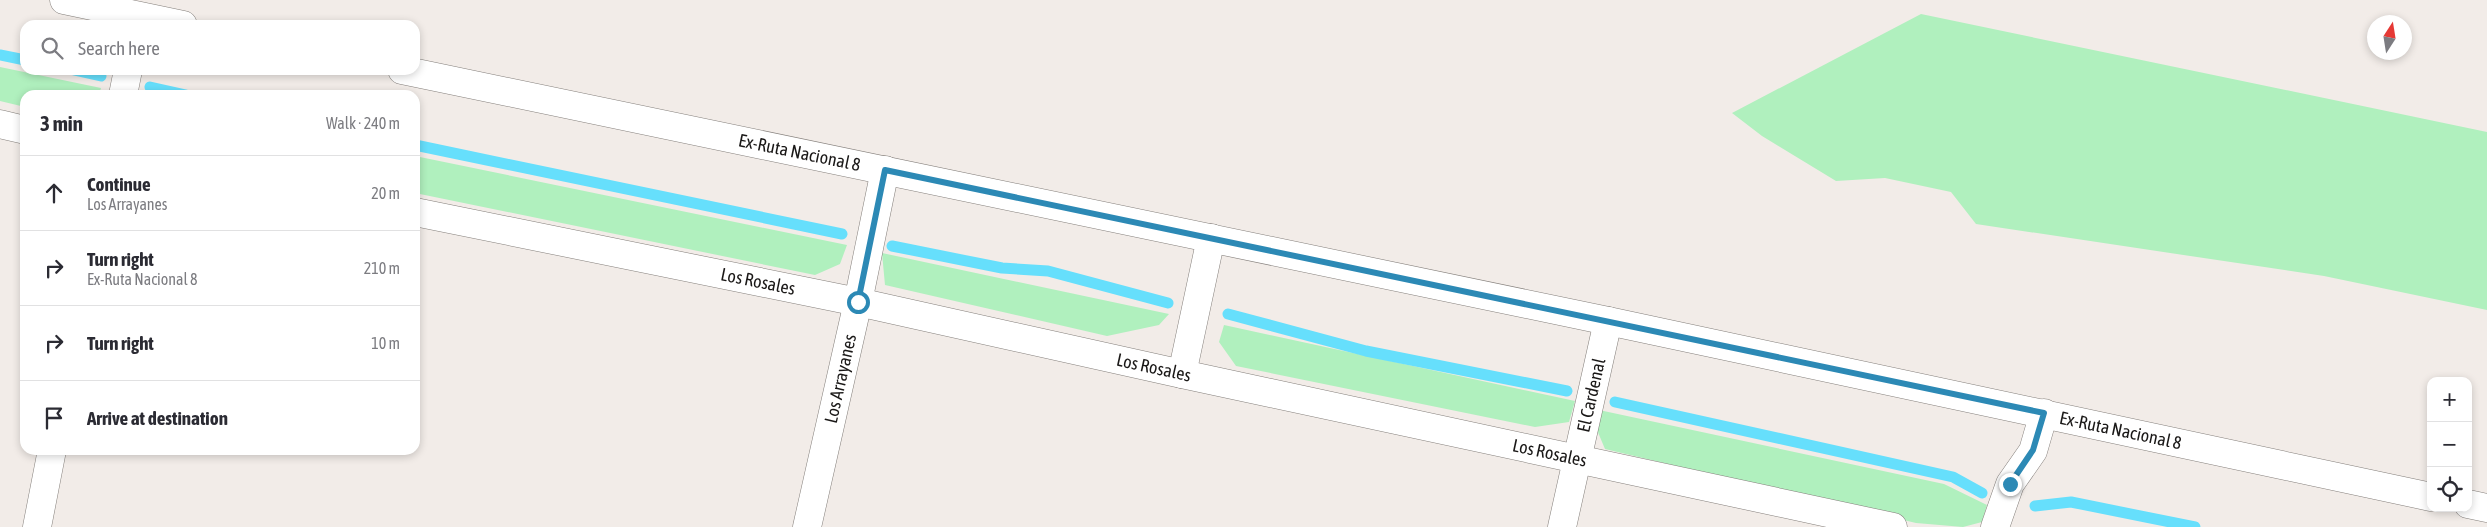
<!DOCTYPE html>
<html lang="en">
<head>
<meta charset="utf-8">
<style>
  :root { --surface:#fff; --page:#f2f2f3; --text:#2b2b33; --muted:#7c7c81; --line:#e1e1e2 }
  body { margin:0; font-family:"Asap Condensed",sans-serif; background:var(--page); color:var(--text) }
  .controls { position:absolute; right:15px; bottom:15px; display:grid; overflow:hidden; border-radius:10px; box-shadow:0 2px 8px #0003 }
  .controls button { width:45px; height:45px; display:grid; place-items:center; padding:0; border:0; border-bottom:1px solid var(--line); background:var(--surface); color:var(--text); font:25px sans-serif }
  .compass { position:absolute; left:2367px; top:15px; width:45px; height:45px; border-radius:50%; background:var(--surface); box-shadow:0 2px 8px #0003; rotate:12deg }
  .stop { position:absolute; width:15px; height:15px; margin:-11px; border:4px solid #2c89b5; border-radius:50%; background:#fff }
  .stop.end { background:#2c89b5; border-color:#fff; box-shadow:0 1px 5px #0008 }
  .list { margin:0; padding:0; list-style:none }
  h2 { display:flex; justify-content:space-between; align-items:center; height:65px; margin:0; padding:0 20px; font-size:21px }
  h2 small { font-size:16px; font-weight:400; color:var(--muted) }
  .list li { display:grid; grid-template-columns:32px 1fr auto; gap:15px; align-items:center; box-sizing:border-box; height:75px; padding:0 20px; border-top:1px solid var(--line) }
  .list b { display:block; font-size:19px; white-space:nowrap }
  .list p { margin:0; font-size:16px; white-space:nowrap; color:var(--muted) }
  .list em { font-size:16px; font-style:normal; color:var(--muted) }
  .icon { flex:none; width:28px; height:28px; fill:none; stroke:currentColor; stroke-width:2; stroke-linecap:round; stroke-linejoin:round }
  .map { position:relative; flex:none; width:2487px; height:527px; overflow:hidden }
  .search { position:absolute; background:var(--surface); box-shadow:0 2px 8px #0003; left:20px; top:20px; width:400px; height:55px; display:flex; align-items:center; gap:12px; box-sizing:border-box; padding:0 18px; border-radius:15px; color:var(--muted); font-size:19px }
  .panel { position:absolute; background:var(--surface); box-shadow:0 2px 8px #0003; left:20px; top:90px; width:400px; height:365px; border-radius:15px }
  .map>svg:first-child { display:block }
  .green { fill:#b0f0be }
  .lines { fill:none; stroke-linecap:round; stroke-linejoin:round }
  .stream { stroke:#66dffc; stroke-width:11 }
  .minor-casing { stroke:#847f7b; stroke-width:29 }
  .major-casing { stroke:#847f7b; stroke-width:29 }
  .minor { stroke:#fff; stroke-width:28 }
  .major { stroke:#fff; stroke-width:28 }
  .route { stroke:#2c89b5; stroke-width:6 }
  .labels { text-anchor:middle; stroke-width:4; stroke-linejoin:round; paint-order:stroke }
  .street-label { font-size:18px; fill:#1a1817; stroke:#f2ece8 }
</style>
</head>
<body>
<div class="map">
<svg width="2487" height="527" viewBox="0 0 2487 527">
  <rect width="100%" height="100%" fill="#f2ece8"/>
  <path class="green" d="M 1921,14 L 2487,132 L 2487,310 L 2324,276 L 1976,224 L 1951,192 L 1885,178 L 1836,181 L 1762,136 L 1732,113 Z
    M 0,67 L 101,88 L 99,95 L 25,95 L 25,107 L 0,101 Z
    M 415,156 L 847,245 L 840,264 L 815,275 L 415,193 Z
    M 882,253 L 1169,314 L 1159,325 L 1107,336 L 885,285 Z
    M 1224,325 L 1575,401 L 1569,422 L 1535,427 L 1236,366 L 1219,342 Z
    M 1599,410 L 1944,484 L 1987,505 L 1982,522 L 1963,527 L 1916,523 L 1605,449 L 1597,430 Z"/>
  <g class="lines">
    <path class="stream" d="M 0,55 L 25,60
      M 74,70 L 101,76
      M 150,87 L 186,95
      M 415,145 L 842,234
      M 892,246 L 1002,268 L 1048,271 L 1168,303
      M 1228,314 L 1366,351 L 1567,391
      M 1615,402 L 1953,477 L 1982,493
      M 2035,506 L 2071,502 L 2195,527"/>
    <defs>
      <g id="minor">
        <path d="M 123,95 L 128,70"/>
        <path d="M 0,124 L 25,130"/>
        <path id="s1" d="M 415,212 L 858,302 L 1182,374 L 1893,527"/>
        <path d="M 1182,374 L 1211,238"/>
        <path d="M 37,527 L 52,450"/>
        <path id="s2" d="M 807,527 L 858,302 L 885,170"/>
        <path id="s3" d="M 1562,527 L 1608,321"/>
        <path d="M 1995,527 L 2010,484 L 2033,451 L 2044,413"/>
      </g>
      <g id="major">
        <path d="M 64,0 L 183,25"/>
        <path id="s4" d="M 402,70 L 1608,321 L 2431,497"/>
        <path d="M 2468,504 L 2487,508"/>
      </g>
    </defs>
    <use href="#minor" class="minor-casing"/>
    <use href="#major" class="major-casing"/>
    <use href="#minor" class="minor"/>
    <use href="#major" class="major"/>
  </g>
  <g class="lines">
    <path class="route" d="M 858,302 L 885,170 L 2044,413 L 2033,450 L 2010,484"/>
  </g>
  <g class="labels">
    <g class="street-label">
      <text dy="6" stroke="none"><textPath href="#s4" startOffset="406">Ex-Ruta Nacional 8</textPath></text>
      <text dy="6" stroke="none"><textPath href="#s1" startOffset="350">Los Rosales</textPath></text>
      <text dy="6" stroke="none"><textPath href="#s1" startOffset="755">Los Rosales</textPath></text>
      <text dy="6" stroke="none"><textPath href="#s2" startOffset="152">Los Arrayanes</textPath></text>
      <text dy="6" stroke="none"><textPath href="#s3" startOffset="135">El Cardenal</textPath></text>
      <text dy="6" stroke="none"><textPath href="#s4" startOffset="1756">Ex-Ruta Nacional 8</textPath></text>
      <text dy="6" stroke="none"><textPath href="#s1" startOffset="1160">Los Rosales</textPath></text>
    </g>
  </g>
</svg>
<div class="controls">
<button>+</button>
<button>−</button>
<button><svg class="icon" aria-label="locate" viewBox="0 0 24 24"><circle cx="12" cy="12" r="6"/><path d="M12 2v4M12 18v4M2 12h4M18 12h4"/></svg></button>
</div>
<svg class="compass" viewBox="-18 -18 36 36"><path d="M0-13l5 13h-10z" fill="#e53935"/><path d="M0 13l5-13h-10z" fill="#7c7c81"/></svg>
<div class="stop" style="left:858px;top:302px"></div>
<div class="stop end" style="left:2010px;top:484px"></div>
<div class="search"><svg class="icon" aria-label="search" viewBox="0 0 24 24"><circle cx="10" cy="10" r="6"/><path d="M15 15l6 6"/></svg>Search here</div>
<section class="panel">
<h2>3 min<small>Walk · 240 m</small></h2>
<ul class="list">
<li><svg class="icon" aria-label="ahead" viewBox="0 0 24 24"><path d="M12 20V5M6 11l6-6 6 6"/></svg><div><b>Continue</b><p>Los Arrayanes</p></div><em>20 m</em></li>
<li><svg class="icon" aria-label="right" viewBox="0 0 24 24"><path d="M7 20v-9h11M14 6l5 5-5 5"/></svg><div><b>Turn right</b><p>Ex-Ruta Nacional 8</p></div><em>210 m</em></li>
<li><svg class="icon" aria-label="right" viewBox="0 0 24 24"><path d="M7 20v-9h11M14 6l5 5-5 5"/></svg><div><b>Turn right</b></div><em>10 m</em></li>
<li><svg class="icon" aria-label="arrive" viewBox="0 0 24 24"><path d="M6 21V4h12l-3 4 3 4H6"/></svg><div><b>Arrive at destination</b></div></li>
</ul>
</section>
</div>
</body>
</html>
